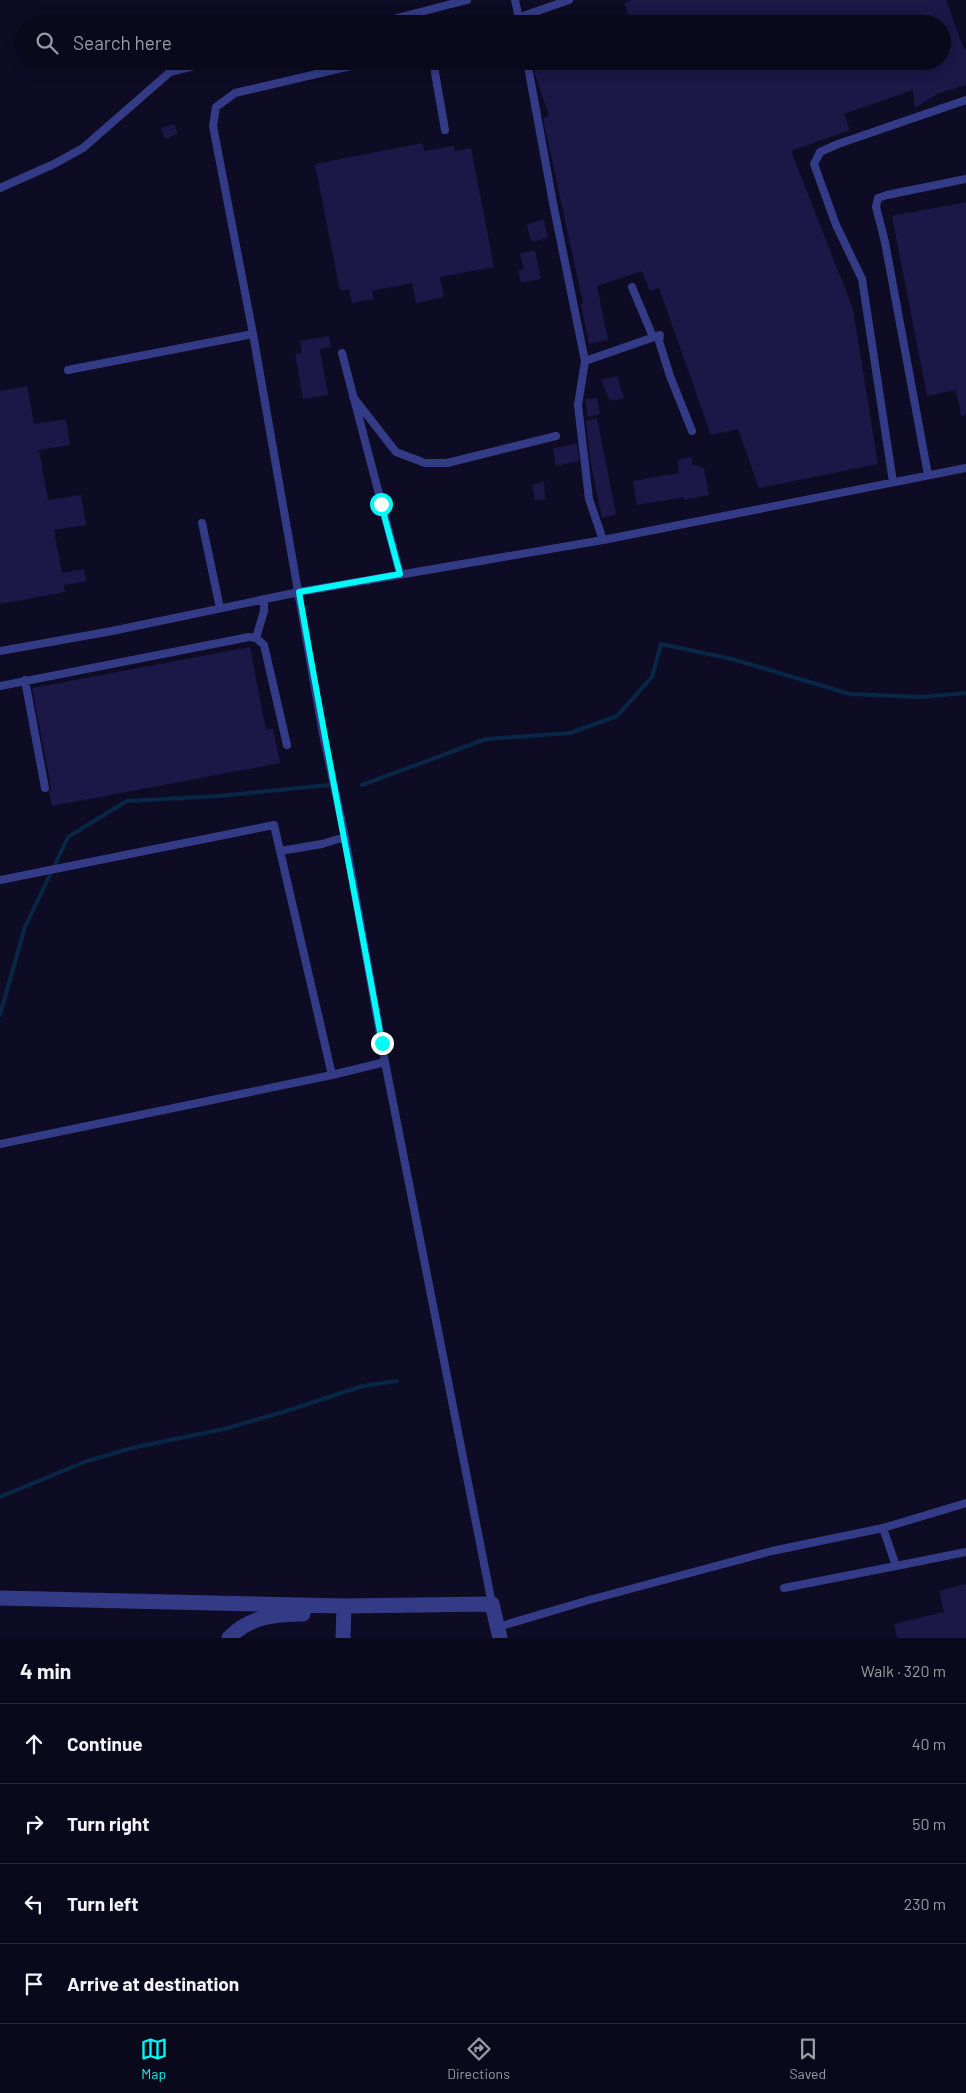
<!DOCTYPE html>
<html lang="en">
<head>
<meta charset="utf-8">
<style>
  :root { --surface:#0a091b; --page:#181728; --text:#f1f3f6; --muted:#999aa3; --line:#2a2a3a; --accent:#00faf4 }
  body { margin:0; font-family:Barlow,sans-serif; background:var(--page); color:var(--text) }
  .stop { position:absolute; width:15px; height:15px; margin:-11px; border:4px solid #00faf4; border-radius:50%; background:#fff }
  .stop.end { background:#00faf4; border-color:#fff; box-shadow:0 1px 5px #0008 }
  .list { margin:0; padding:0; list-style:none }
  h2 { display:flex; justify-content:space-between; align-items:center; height:65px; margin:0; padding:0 20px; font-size:21px }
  h2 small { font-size:16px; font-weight:400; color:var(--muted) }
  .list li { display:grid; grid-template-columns:32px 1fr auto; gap:15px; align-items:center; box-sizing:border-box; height:80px; padding:0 20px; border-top:1px solid var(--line) }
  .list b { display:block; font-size:19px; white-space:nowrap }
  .list em { font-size:16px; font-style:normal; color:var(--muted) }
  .icon { flex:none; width:28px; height:28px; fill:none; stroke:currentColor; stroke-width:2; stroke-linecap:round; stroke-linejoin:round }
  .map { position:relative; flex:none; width:966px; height:1638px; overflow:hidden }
  .search { position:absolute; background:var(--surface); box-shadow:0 2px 12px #0003; left:15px; right:15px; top:15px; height:55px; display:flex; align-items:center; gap:12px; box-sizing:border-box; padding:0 18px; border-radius:28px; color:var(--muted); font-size:19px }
  .sheet { height:385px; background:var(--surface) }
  nav { display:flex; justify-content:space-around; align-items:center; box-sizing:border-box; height:70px; border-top:1px solid var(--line); background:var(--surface); font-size:14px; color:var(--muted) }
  nav a { display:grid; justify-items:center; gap:2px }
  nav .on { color:var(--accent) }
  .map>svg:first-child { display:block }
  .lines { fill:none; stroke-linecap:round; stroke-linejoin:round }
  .stream { stroke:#082747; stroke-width:4 }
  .building { fill:#1b1746 }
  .lane { stroke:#343b86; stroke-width:8 }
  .street { stroke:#343b86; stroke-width:15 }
  .route { stroke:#00faf4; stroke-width:6 }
</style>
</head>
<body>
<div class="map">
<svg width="966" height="1638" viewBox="0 0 966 1638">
  <rect width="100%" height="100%" fill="#0e0c24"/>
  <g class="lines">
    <path class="stream" d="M 362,785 L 486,739 L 570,733 L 617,716 L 652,677 L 661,644 L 732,659 L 850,694 L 921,697 L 966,693
      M 0,1015 L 25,927 L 68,837 L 127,801 L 219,796 L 328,785
      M 0,1497 L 87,1461 L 136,1447 L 224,1429 L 283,1412 L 363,1386 L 397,1381"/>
  </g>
  <path class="building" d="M 632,0 L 946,0 L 964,49 L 966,48 L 966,85 L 937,94 L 915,108 L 913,90 L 844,114 L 850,130 L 791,151 L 853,309 L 878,464 L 759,488 L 738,429 L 711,435 L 659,288 L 650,291 L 642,271 L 597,286 L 608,340 L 589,344 L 581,304 L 583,303 L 543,119 L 549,115 L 535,75 L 533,61 L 942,61 L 942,24 L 632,24 L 624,3 Z
    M 174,124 L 178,134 L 165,139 L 161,128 Z
    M 423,143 L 424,151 L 454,146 L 455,151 L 471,148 L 494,267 L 440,277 L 444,297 L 416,303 L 412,283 L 372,291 L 374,299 L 352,303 L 349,289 L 340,291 L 315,164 Z
    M 966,202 L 966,415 L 961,416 L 956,390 L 927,396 L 892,216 Z
    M 544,220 L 548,238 L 531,242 L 527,224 Z
    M 535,250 L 541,279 L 521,283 L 518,270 L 524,269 L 520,254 Z
    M 329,336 L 331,347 L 320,349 L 328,395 L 303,399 L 295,354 L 302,353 L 300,341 Z
    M 617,376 L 624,398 L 610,401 L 601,380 Z
    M 27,386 L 34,424 L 66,419 L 70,445 L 39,450 L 48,500 L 81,495 L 86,525 L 54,530 L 62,573 L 84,569 L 86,581 L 64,585 L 65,592 L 0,604 L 0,391 Z
    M 597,398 L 600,414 L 588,417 L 585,399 Z
    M 597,418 L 616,514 L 602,518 L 590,459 L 586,421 Z
    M 577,444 L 579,461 L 556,466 L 553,448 Z
    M 692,457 L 692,464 L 704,468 L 709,495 L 684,500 L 684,497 L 637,505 L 633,481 L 679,473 L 677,460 Z
    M 544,481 L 545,500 L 535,500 L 532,485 Z
    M 250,647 L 266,730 L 273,729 L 280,763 L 52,806 L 49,792 L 51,787 L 32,688 Z
    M 966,1584 L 966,1638 L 897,1638 L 894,1624 L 944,1612 L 939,1591 Z"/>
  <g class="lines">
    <path class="lane" d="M 515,0 L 520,24
      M 374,24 L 467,0
      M 500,24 L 569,0
      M 372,61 L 235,93 L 216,107 L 213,126 L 253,334 L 323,734 L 345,837 L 385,1062 L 492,1604
      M 433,61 L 445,130
      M 527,61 L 553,203 L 585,361 L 578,405 L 589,499 L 603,540
      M 0,188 L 54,164 L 83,148 L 170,72 L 214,61
      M 632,287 L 653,337
      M 342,353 L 400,574
      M 585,361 L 660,335 L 659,341 L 670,376 L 692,431
      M 68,370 L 253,334
      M 353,397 L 396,452 L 425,463 L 447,463 L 556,436
      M 928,475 L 885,242 L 876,207 L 878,198 L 887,195 L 966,179
      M 893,482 L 862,279 L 836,225 L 814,164 L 820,152 L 838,144 L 966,100
      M 202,523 L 220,608
      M 256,638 L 264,611 L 264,599
      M 0,651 L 112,631 L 299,592 L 603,540 L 966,468
      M 25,680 L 45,788
      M 0,686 L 249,637 L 256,638 L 264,645 L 287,745
      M 280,851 L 322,844 L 345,837
      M 0,880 L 274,825 L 332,1075 L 0,1144
      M 332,1075 L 385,1062
      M 896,1566 L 966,1552
      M 784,1588 L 896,1566 L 883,1528
      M 498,1627 L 589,1600 L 772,1551 L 883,1528 L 966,1503"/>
    <path class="street" d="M 0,1598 L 344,1606 L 492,1604 L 500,1638
      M 229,1638 C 249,1617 274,1614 303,1614
      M 343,1638 L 344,1606"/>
  </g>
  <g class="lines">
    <path class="route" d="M 381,504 L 400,574 L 299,592 C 325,743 355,893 382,1043"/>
  </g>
</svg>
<div class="stop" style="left:381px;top:504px"></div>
<div class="stop end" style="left:382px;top:1043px"></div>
<div class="search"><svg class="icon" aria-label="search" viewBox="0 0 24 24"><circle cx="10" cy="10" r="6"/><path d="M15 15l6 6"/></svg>Search here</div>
</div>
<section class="sheet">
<h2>4 min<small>Walk · 320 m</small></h2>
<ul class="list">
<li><svg class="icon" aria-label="ahead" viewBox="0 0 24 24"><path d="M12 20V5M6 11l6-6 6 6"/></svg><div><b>Continue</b></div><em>40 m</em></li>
<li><svg class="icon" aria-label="right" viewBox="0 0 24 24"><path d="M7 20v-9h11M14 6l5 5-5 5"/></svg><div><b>Turn right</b></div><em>50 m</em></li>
<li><svg class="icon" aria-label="left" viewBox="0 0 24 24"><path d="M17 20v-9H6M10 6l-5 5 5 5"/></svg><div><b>Turn left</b></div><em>230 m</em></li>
<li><svg class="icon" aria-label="arrive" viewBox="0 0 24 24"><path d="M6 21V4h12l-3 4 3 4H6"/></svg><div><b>Arrive at destination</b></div></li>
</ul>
</section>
<nav>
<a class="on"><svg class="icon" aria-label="map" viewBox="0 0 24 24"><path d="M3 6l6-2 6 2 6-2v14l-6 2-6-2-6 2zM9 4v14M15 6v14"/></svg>Map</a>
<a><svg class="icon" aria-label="directions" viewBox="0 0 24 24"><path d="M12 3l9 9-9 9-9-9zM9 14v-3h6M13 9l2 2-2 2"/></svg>Directions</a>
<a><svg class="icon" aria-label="saved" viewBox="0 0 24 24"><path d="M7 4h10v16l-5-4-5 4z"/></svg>Saved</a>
</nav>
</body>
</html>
